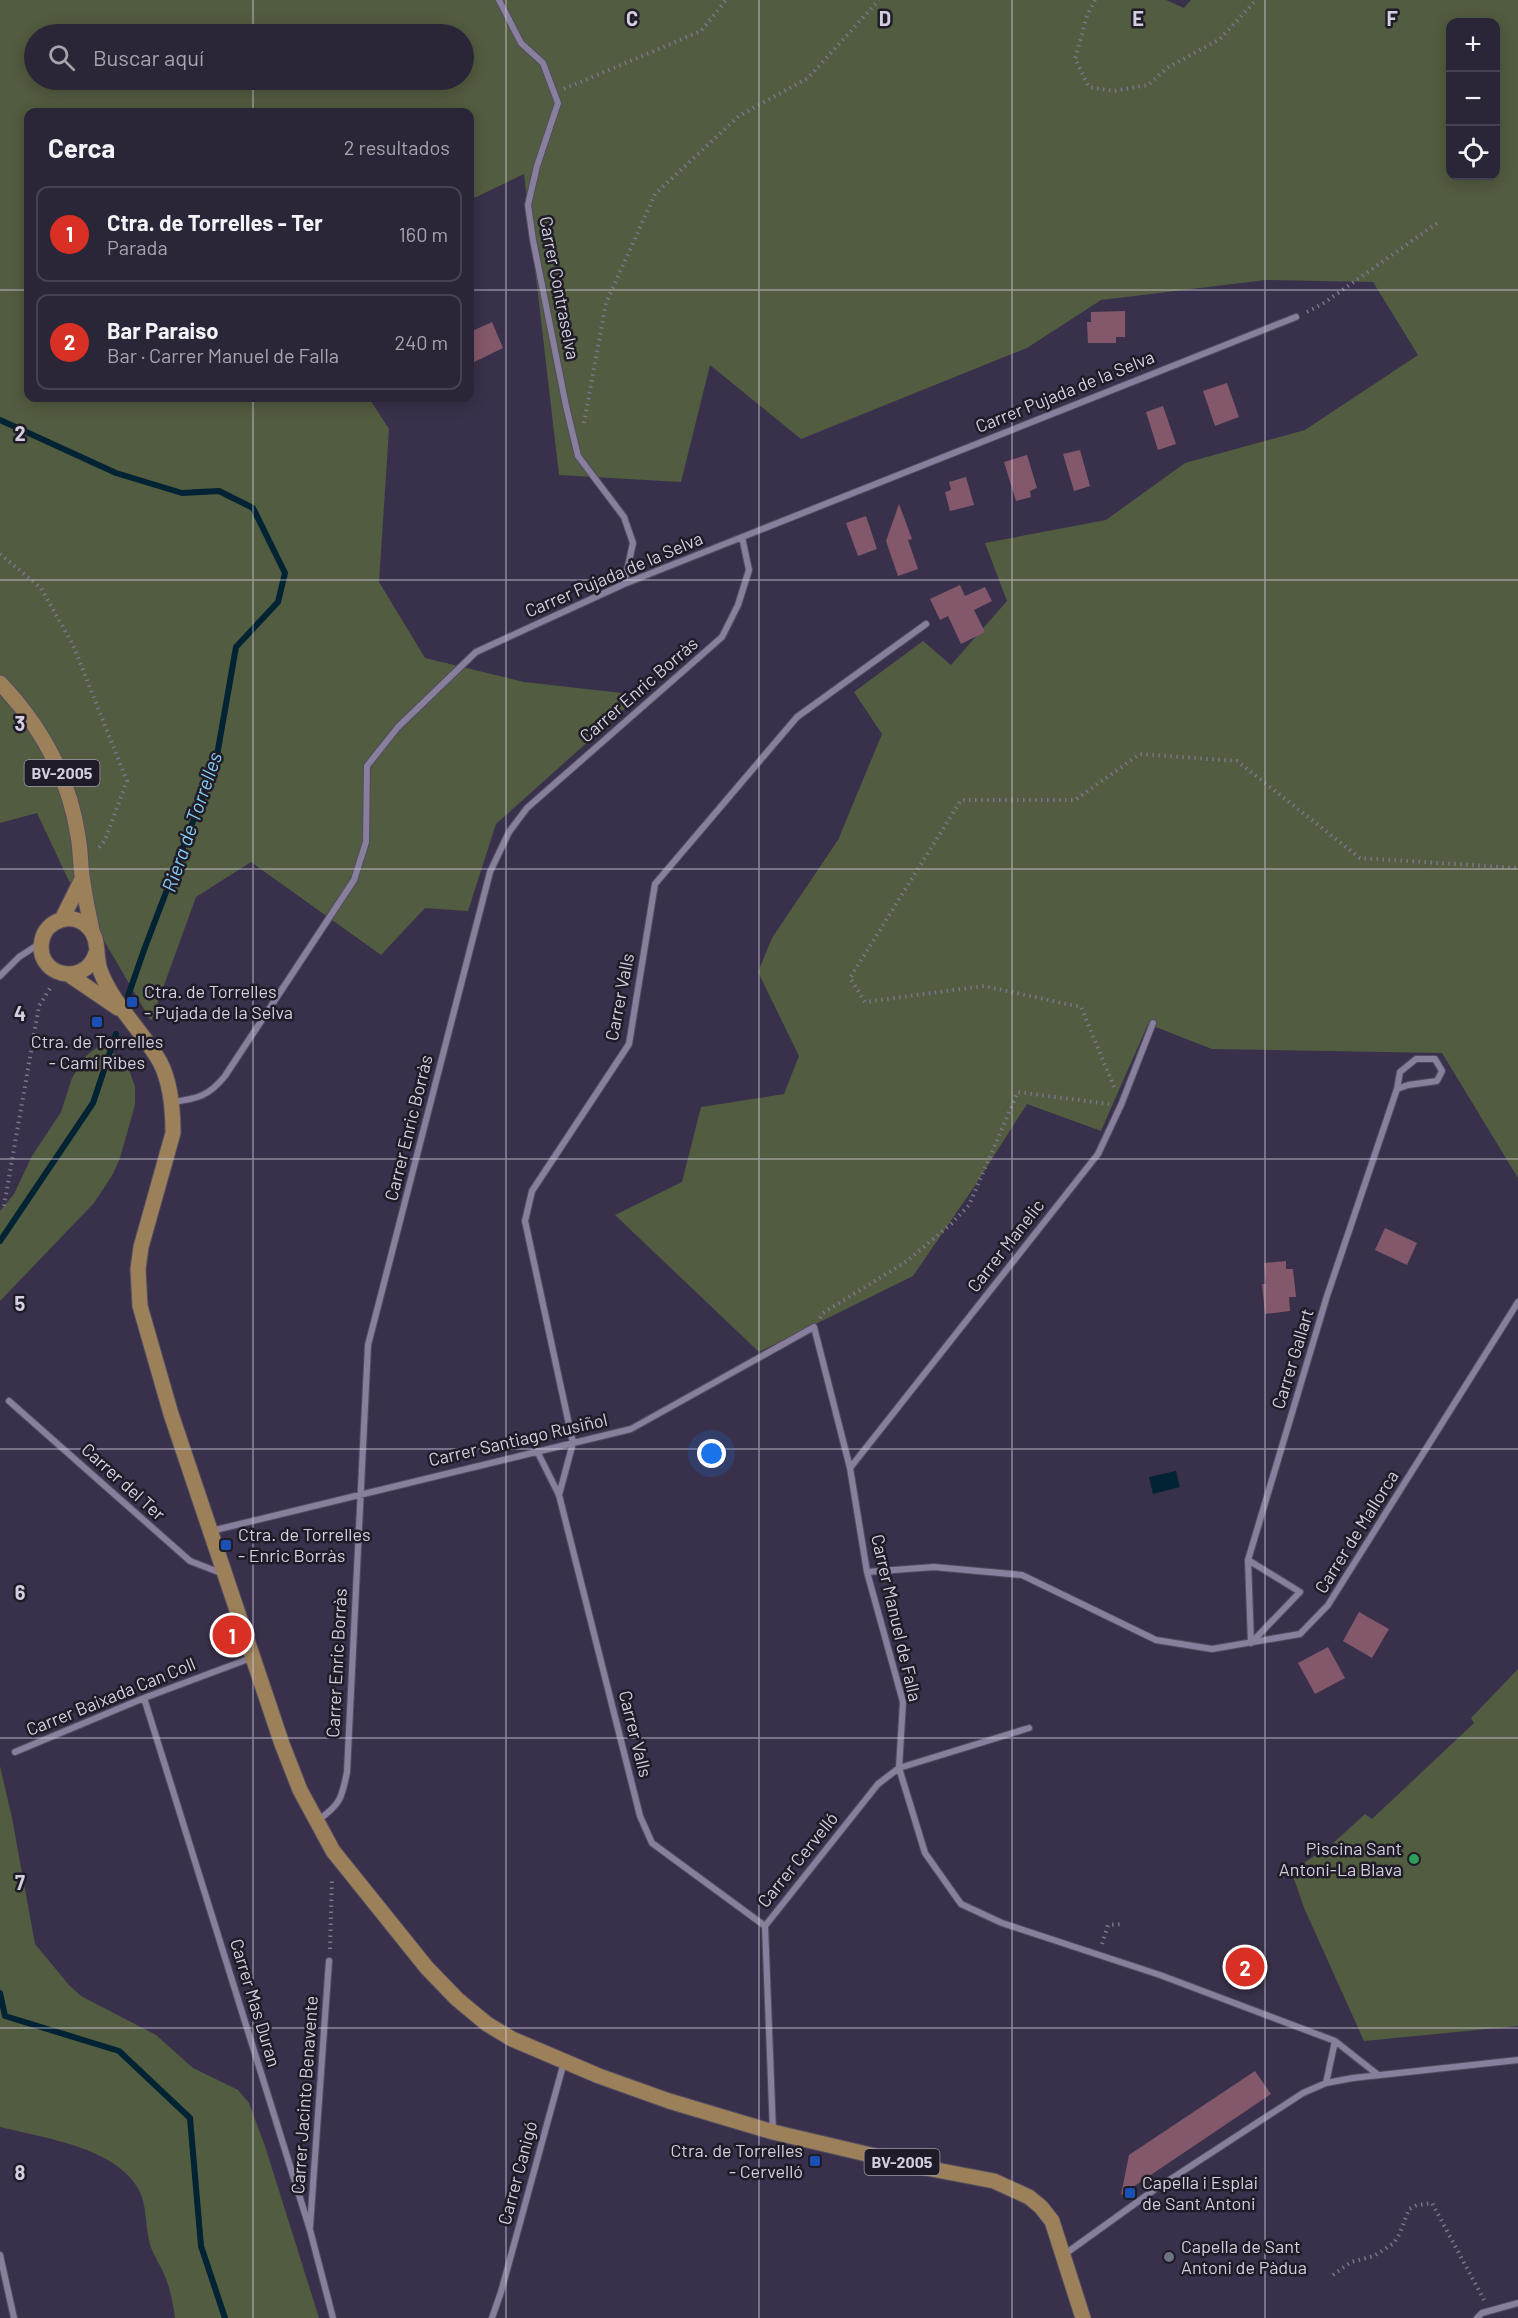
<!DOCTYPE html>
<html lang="es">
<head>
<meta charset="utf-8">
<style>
  :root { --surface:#2b2538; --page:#373143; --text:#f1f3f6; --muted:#a6a5ae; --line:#474253; --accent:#d93025 }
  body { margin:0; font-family:Barlow,sans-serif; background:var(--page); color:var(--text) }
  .controls { position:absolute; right:18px; top:18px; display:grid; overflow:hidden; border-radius:12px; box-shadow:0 3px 15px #0003 }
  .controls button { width:54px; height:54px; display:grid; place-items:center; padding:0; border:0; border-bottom:2px solid var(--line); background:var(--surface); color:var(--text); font:30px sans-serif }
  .you { position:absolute; left:712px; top:1454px; width:21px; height:21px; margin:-15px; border:4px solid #fff; border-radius:50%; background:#1a73e8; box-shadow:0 0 0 9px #1a73e833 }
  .badge { display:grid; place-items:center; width:39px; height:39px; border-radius:50%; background:var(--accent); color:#fff; font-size:20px; font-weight:700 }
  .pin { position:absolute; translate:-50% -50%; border:3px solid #fff; box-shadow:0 2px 6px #0006 }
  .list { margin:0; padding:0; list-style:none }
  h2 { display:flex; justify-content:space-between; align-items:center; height:78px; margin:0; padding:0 24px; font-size:26px }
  h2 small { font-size:20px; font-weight:400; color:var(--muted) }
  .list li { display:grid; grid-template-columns:39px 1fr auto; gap:18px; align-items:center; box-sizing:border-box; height:96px; margin:0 12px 12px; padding:0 12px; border:2px solid var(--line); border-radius:12px }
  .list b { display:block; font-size:22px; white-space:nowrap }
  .list p { margin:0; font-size:20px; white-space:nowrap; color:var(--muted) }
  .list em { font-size:20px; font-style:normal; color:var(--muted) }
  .icon { flex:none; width:33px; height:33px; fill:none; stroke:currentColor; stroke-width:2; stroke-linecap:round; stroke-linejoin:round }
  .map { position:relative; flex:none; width:1518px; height:2318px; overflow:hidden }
  .search { position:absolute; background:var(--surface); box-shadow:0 3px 15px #0003; left:24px; top:24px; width:450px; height:66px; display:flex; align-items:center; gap:15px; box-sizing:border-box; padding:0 21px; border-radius:33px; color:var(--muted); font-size:22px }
  .panel { position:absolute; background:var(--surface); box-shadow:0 3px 15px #0003; left:24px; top:108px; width:450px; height:294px; border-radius:12px }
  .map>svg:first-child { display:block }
  .green { fill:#525c40; fill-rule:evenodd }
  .water { fill:#012333 }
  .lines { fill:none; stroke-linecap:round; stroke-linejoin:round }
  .stream { stroke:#012333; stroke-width:6 }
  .building { fill:#83586a }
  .street-casing { stroke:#524c61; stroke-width:8 }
  .primary-casing { stroke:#524c61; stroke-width:17 }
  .path { stroke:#7b758b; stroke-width:4; stroke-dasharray:1.5 4.5; stroke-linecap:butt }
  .street { stroke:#887f9d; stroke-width:6 }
  .primary { stroke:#9b805a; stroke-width:15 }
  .grid { fill:none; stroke:#d3cfdf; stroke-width:1.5; stroke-opacity:0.55 }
  .transit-dot { fill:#1a4fb4; stroke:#1f1b27; stroke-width:2 }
  .leisure-dot { fill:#2e9e5b; stroke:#1f1b27; stroke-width:2 }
  .worship-dot { fill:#6b7280; stroke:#1f1b27; stroke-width:2 }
  .labels { text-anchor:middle; stroke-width:5; stroke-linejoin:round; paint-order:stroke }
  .shield { fill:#1f1b27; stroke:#9d99a8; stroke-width:1.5 }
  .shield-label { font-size:16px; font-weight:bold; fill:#d3cfdf }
  .street-label { font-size:18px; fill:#d3cfdf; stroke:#1f1b27 }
  .poi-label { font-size:18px; fill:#d3cfdf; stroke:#1f1b27; text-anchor:start }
  .water-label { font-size:20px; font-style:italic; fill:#81cbf0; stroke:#1f1b27 }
  .grid-label { font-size:20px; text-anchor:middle; font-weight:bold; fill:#d3cfdf; stroke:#1f1b27; stroke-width:5; stroke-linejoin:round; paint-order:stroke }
</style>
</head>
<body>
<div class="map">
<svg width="1518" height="2318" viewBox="0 0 1518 2318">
  <rect width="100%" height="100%" fill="#39314b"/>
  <path class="green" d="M 0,0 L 1166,0 L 1184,8 L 1191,0 L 1518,0 L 1518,1178 L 1442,1053 L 1212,1049 L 1148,1024 L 1101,1131 L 1027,1104 L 974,1187 L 913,1276 L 759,1352 L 615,1215 L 682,1182 L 701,1107 L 784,1094 L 799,1056 L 758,972 L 772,938 L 838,840 L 882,734 L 854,692 L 923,641 L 951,665 L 1007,601 L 985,543 L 1106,520 L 1185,463 L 1305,430 L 1418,355 L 1373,282 L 1266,280 L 1101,300 L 1027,348 L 801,439 L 710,365 L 681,482 L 559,475 L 524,174 L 470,200 L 470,112 L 28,112 L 28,398 L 369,398 L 389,429 L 379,582 L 425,658 L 524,682 L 640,695 L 496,824 L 468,911 L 425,908 L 381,955 L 251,862 L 196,897 L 151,1021 L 68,879 L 37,813 L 0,823 ZM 1450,22 L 1496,22 L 1496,176 L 1450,176 ZM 34,34 L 464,34 L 464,80 L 34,80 Z
    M 100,1045 L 126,1061 L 135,1087 L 135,1105 L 120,1158 L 113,1174 L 94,1203 L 0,1301 L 0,1211 L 14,1194 L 32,1156 L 61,1112 L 72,1078 L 86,1056 Z
    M 1518,1669 L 1518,2026 L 1364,2041 L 1305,1910 L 1291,1871 L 1330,1846 L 1365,1814 L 1372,1819 L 1474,1723 L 1471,1718 Z
    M 0,1766 L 12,1818 L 35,1944 L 69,1985 L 81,1996 L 156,2035 L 193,2068 L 238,2090 L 249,2103 L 265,2146 L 319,2318 L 175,2318 C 173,2302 170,2288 164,2274 C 159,2262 151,2252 149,2240 C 145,2224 147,2206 139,2190 C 116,2147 43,2138 0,2127 Z"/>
  <path class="water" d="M 1176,1471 L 1180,1487 L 1153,1494 L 1149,1477 Z"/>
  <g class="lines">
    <path class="stream" d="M 0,420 L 116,473 L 182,493 L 219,491 L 253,508 L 285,573 L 278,602 L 236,647 L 216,761 L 144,950 L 128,996
      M 0,1241 L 93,1103 L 116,1034
      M 0,1993 L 5,2016 L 119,2051 L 190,2118 L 201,2246 L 225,2318"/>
  </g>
  <path class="building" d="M 1125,311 L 1125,337 L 1116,337 L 1116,343 L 1088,343 L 1087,322 L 1091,322 L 1091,312 Z
    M 492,322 L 503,348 L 470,364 L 470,332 Z
    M 1227,383 L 1239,417 L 1215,426 L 1203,391 Z
    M 1163,406 L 1176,444 L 1158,450 L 1146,412 Z
    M 1080,450 L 1090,486 L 1074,491 L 1063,454 Z
    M 1027,455 L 1037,488 L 1030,491 L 1031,497 L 1016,501 L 1004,462 Z
    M 966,477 L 974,505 L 950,511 L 945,492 L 951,490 L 949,482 Z
    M 899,504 L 912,539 L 908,540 L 918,569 L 898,576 L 886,541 Z
    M 866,516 L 877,549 L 858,556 L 846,523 Z
    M 960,585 L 965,596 L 985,587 L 992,601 L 974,610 L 985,632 L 961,644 L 948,616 L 940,620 L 930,599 Z
    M 1385,1228 L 1417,1243 L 1407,1265 L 1375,1250 Z
    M 1286,1261 L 1286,1269 L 1293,1269 L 1296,1297 L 1289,1297 L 1290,1311 L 1265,1314 L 1262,1284 L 1266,1284 L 1264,1263 Z
    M 1359,1612 L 1389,1629 L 1372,1658 L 1343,1641 Z
    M 1328,1647 L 1345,1678 L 1315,1694 L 1298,1663 Z
    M 1255,2071 L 1271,2094 L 1121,2195 L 1129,2155 Z"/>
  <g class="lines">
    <defs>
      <path id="street" d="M 499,0 L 521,43 L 543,63 L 558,103 L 537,166 L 528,205 L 533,240 L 566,406 L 578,456 L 624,517 L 633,543 L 624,584
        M 0,976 L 19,957 L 39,944
        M 172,1102 C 197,1099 209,1096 225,1076 L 354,880 L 366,842 L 367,766 L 398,727 L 476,652 L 624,584 L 1296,317
        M 9,1401 L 190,1561 L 221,1573
        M 537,1451 L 559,1495 L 640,1816 L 652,1843 L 765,1926
        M 850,1468 L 1098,1154 L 1121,1105 L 1153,1023
        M 559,1495 L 573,1443 L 525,1221 L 532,1191 L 629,1044 L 655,884 L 797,717 L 926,624
        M 211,1531 L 631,1429 L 814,1327 L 850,1468 L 867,1572 L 903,1702 L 899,1768 L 925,1853 L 961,1904 L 1002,1923 L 1160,1975 L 1335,2041 L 1377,2074
        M 1248,1560 L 1300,1592 L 1251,1643
        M 867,1572 L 934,1567 L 1022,1575 L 1156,1640 L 1212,1649 L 1300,1634 L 1328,1605 L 1518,1302
        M 1251,1643 L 1248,1560 L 1327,1296 L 1397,1089 L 1400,1072 L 1416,1059 L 1435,1059 L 1442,1071 L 1437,1081 L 1408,1085 L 1397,1089
        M 144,1698 L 310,2230 L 333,2318
        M 15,1752 L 144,1698 L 251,1658
        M 318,1820 C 340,1805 342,1798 347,1772 L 368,1345 L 490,872 L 509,832 L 527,808 L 722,637 L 738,605 L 749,570 L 742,537
        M 1326,2083 L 1335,2041
        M 773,2132 L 765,1926 L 878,1784 L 899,1768 L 1029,1728
        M 310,2227 L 329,1961
        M 1065,2254 L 1154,2190 L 1303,2093 L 1326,2083 L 1353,2078 L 1518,2060
        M 0,2255 L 14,2318
        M 492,2318 L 501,2292 L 564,2062
        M 1477,2318 L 1482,2313 L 1518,2303"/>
      <path id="primary" d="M 0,683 C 41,726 69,777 78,836 C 81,851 80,867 83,882 C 85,898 89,915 92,931
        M 62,919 L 82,879
        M 96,953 C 85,988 34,976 42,940 C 46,920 73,911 88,927 C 100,938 95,956 100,970 C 113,1005 142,1030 160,1062 C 171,1083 173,1110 173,1133 L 141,1247 L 138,1269 L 140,1306 L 171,1414 L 282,1744 L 300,1790 L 333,1851 L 427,1968 L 457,1999 L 487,2024 L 512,2039 L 599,2076 L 669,2101 L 773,2132 L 926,2168 L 994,2181 L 1029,2197 L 1041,2207 L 1052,2221 L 1083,2318
        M 68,974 L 118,1008"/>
    </defs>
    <use href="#street" class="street-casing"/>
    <use href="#primary" class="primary-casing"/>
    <path class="path" d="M 1095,0 L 1087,16 L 1075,59 L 1089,87 L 1113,91 L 1148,85 L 1167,68 L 1220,39 L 1256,0
      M 564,89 L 701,31 L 726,0
      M 1307,312 L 1324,303 L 1437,223
      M 584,423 L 606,303 L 655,194 L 739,116 L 808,78 L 879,0
      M 0,554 L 41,588 L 73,645 L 127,781 L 105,840 L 97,850
      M 1114,1087 L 1081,1007 L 984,986 L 865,1002 L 850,978 L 961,800 L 1075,800 L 1140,754 L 1237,761 L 1360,858 L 1518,868
      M 4,1206 L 39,1006 L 52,985
      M 820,1318 L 823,1313 L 907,1261 L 951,1224 L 969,1205 L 1018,1092 L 1109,1104
      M 1102,1944 L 1108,1925 L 1122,1924
      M 330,1949 L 332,1879
      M 1333,2275 L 1351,2262 L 1374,2256 L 1394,2243 L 1400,2233 L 1409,2209 L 1417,2205 L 1432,2203 L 1484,2300"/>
    <use href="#street" class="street"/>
    <use href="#primary" class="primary"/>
  </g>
  <path class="grid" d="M 253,0 L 253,34M 506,0 L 506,2318M 759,0 L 759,2318M 1012,0 L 1012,2318M 1265,0 L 1265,2318M 253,80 L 253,112M 0,290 L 28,290M 470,290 L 1518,290M 253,398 L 253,2318M 0,580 L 1518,580M 0,869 L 1518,869M 0,1159 L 1518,1159M 0,1449 L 1518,1449M 0,1738 L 1518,1738M 0,2028 L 1518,2028"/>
  <g class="transit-dot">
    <rect x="126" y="996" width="12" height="12" rx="3"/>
    <rect x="91" y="1016" width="12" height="12" rx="3"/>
    <rect x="220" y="1539" width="12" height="12" rx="3"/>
    <rect x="809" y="2155" width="12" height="12" rx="3"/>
    <rect x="1124" y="2187" width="12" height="12" rx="3"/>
  </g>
  <circle class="leisure-dot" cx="1414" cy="1859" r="6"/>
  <circle class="worship-dot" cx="1169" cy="2257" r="6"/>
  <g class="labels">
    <g class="shield">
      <rect x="24.5" y="760" width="75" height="26" rx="4.5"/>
      <rect x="864.5" y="2149" width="75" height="26" rx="4.5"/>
    </g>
    <g class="shield-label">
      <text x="62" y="779">BV-2005</text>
      <text x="902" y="2168">BV-2005</text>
    </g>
    <g class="street-label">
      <text transform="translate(559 288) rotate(79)" y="6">Carrer Contraselva</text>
      <text transform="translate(1065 392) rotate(-22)" y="6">Carrer Pujada de la Selva</text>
      <text transform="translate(614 575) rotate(-23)" y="6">Carrer Pujada de la Selva</text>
      <text transform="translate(639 690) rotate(-41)" y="6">Carrer Enric Borràs</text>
      <text transform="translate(620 997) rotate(-79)" y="6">Carrer Valls</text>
      <text transform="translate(409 1128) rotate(-76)" y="6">Carrer Enric Borràs</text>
      <text transform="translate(1006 1246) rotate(-52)" y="6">Carrer Manelic</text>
      <text transform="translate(1293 1359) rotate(-73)" y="6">Carrer Gallart</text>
      <text transform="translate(518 1440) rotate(-13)" y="6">Carrer Santiago Rusiñol</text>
      <text transform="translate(123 1482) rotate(42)" y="6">Carrer del Ter</text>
      <text transform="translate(1357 1532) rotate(-58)" y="6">Carrer de Mallorca</text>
      <text transform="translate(896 1618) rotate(77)" y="6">Carrer Manuel de Falla</text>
      <text transform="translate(337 1663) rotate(-87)" y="6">Carrer Enric Borràs</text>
      <text transform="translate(111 1697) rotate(-22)" y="6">Carrer Baixada Can Coll</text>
      <text transform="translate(635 1734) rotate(76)" y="6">Carrer Valls</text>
      <text transform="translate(798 1860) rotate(-51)" y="6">Carrer Cervelló</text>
      <text transform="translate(255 2003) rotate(73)" y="6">Carrer Mas Duran</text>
      <text transform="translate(305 2095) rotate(-86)" y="6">Carrer Jacinto Benavente</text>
      <text transform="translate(518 2173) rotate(-75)" y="6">Carrer Canigó</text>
    </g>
    <g class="poi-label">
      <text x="144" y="998">Ctra. de Torrelles<tspan x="144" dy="21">- Pujada de la Selva</tspan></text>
      <text x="97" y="1048" text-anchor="middle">Ctra. de Torrelles<tspan x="97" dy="21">- Camí Ribes</tspan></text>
      <text x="238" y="1541">Ctra. de Torrelles<tspan x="238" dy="21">- Enric Borràs</tspan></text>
      <text x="1402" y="1855" text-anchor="end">Piscina Sant<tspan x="1402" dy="21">Antoni-La Blava</tspan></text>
      <text x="803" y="2157" text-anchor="end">Ctra. de Torrelles<tspan x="803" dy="21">- Cervelló</tspan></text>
      <text x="1142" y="2189">Capella i Esplai<tspan x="1142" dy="21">de Sant Antoni</tspan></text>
      <text x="1181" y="2253">Capella de Sant<tspan x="1181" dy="21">Antoni de Pàdua</tspan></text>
    </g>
    <g class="water-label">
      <text transform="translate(192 822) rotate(-71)" y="7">Riera de Torrelles</text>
    </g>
  </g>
  <g class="grid-label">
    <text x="632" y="26">C</text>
    <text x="885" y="26">D</text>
    <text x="1138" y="26">E</text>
    <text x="1392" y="26">F</text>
    <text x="20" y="441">2</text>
    <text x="20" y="731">3</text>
    <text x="20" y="1021">4</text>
    <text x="20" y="1311">5</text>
    <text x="20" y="1600">6</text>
    <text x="20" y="1890">7</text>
    <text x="20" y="2180">8</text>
  </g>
</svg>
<div class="controls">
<button>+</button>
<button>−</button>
<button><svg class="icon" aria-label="locate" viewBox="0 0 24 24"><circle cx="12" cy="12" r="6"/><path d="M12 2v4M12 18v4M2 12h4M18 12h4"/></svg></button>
</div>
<div class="you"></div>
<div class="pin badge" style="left:232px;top:1635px">1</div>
<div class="pin badge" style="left:1245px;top:1967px">2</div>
<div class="search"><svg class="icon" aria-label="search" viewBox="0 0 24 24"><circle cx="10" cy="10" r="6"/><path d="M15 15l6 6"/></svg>Buscar aquí</div>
<section class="panel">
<h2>Cerca<small>2 resultados</small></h2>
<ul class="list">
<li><span class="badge">1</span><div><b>Ctra. de Torrelles - Ter</b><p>Parada</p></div><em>160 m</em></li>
<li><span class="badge">2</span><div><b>Bar Paraiso</b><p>Bar · Carrer Manuel de Falla</p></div><em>240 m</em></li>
</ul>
</section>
</div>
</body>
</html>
